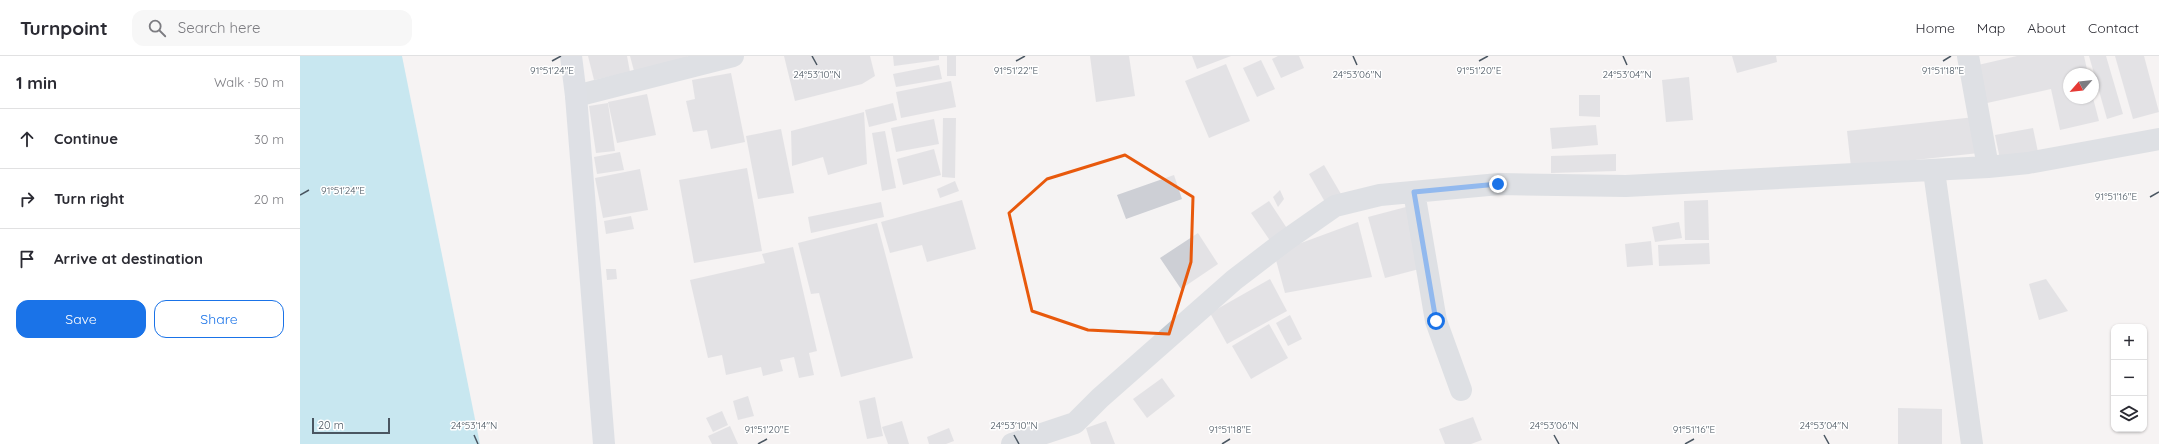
<!DOCTYPE html>
<html lang="en">
<head>
<meta charset="utf-8">
<style>
  :root { --surface:#fff; --page:#f7f7f7; --text:#2b2b33; --muted:#7c7c81; --line:#e1e1e2; --accent:#1a73e8 }
  body { margin:0; font-family:Quicksand,sans-serif; background:var(--page); color:var(--text) }
  .controls { position:absolute; right:12px; bottom:12px; display:grid; overflow:hidden; border-radius:8px; box-shadow:0 1px 3px #0004 }
  .controls button { width:36px; height:36px; display:grid; place-items:center; padding:0; border:0; border-bottom:1px solid var(--line); background:var(--surface); color:var(--text); font:20px sans-serif }
  .compass { position:absolute; left:1763px; top:12px; width:36px; height:36px; border-radius:50%; background:var(--surface); box-shadow:0 1px 3px #0004; rotate:242deg }
  .scale { position:absolute; left:12px; bottom:10px; width:78px; box-sizing:border-box; padding-left:4px; border:2px solid #4a5661; border-top:0; font-size:11px; line-height:14px; white-space:nowrap; color:#4a5661; -webkit-text-stroke:3px #fff; paint-order:stroke }
  .stop { position:absolute; width:12px; height:12px; margin:-9px; border:3px solid #1a73e8; border-radius:50%; background:#fff }
  .stop.end { background:#1a73e8; border-color:#fff; box-shadow:0 1px 4px #0008 }
  .list { margin:0; padding:0; list-style:none }
  h2 { display:flex; justify-content:space-between; align-items:center; height:52px; margin:0; padding:0 16px; font-size:17px }
  h2 small { font-size:13px; font-weight:400; color:var(--muted) }
  .list li { display:grid; grid-template-columns:26px 1fr auto; gap:12px; align-items:center; box-sizing:border-box; height:60px; padding:0 16px; border-top:1px solid var(--line) }
  .list b { display:block; font-size:15px; white-space:nowrap }
  .list em { font-size:13px; font-style:normal; color:var(--muted) }
  .actions { display:flex; gap:8px; padding:12px 16px }
  .actions a { flex:1; padding:9px 0; border:1px solid var(--accent); border-radius:12px; text-align:center; font-size:14px; color:var(--accent) }
  .actions .main { background:var(--accent); color:#fff }
  .icon { flex:none; width:22px; height:22px; fill:none; stroke:currentColor; stroke-width:2; stroke-linecap:round; stroke-linejoin:round }
  .map { position:relative; flex:none; width:1859px; height:388px; overflow:hidden }
  header { display:flex; align-items:center; gap:24px; box-sizing:border-box; height:56px; padding:0 20px; background:var(--surface); border-bottom:1px solid var(--line) }
  header strong { font-size:19px }
  nav { display:flex; gap:22px; margin-inline-start:auto; font-size:14px }
  .search { width:280px; height:36px; background:var(--page); display:flex; align-items:center; gap:10px; box-sizing:border-box; padding:0 14px; border-radius:12px; color:var(--muted); font-size:15px }
  main { display:flex }
  aside { flex:1; background:var(--surface) }
  .map>svg:first-child { display:block }
  .water { fill:#90daee }
  .building { fill:#cdcfd5 }
  .lines { fill:none; stroke-linecap:round; stroke-linejoin:round }
  .street { stroke:#c1cad2; stroke-width:22 }
  .secondary { stroke:#c1cbd6; stroke-width:22 }
  .route { stroke:#1a73e8; stroke-width:5 }
  .marked { fill:none; stroke:#e8590c; stroke-width:3; stroke-linejoin:round }
  .ticks { fill:none; stroke:#4a5661; stroke-width:1.5 }
  .ticks-label { font-size:10px; text-anchor:middle; fill:#4a5661; stroke:#fff; stroke-width:3; stroke-linejoin:round; paint-order:stroke }
</style>
</head>
<body>
<header>
<strong>Turnpoint</strong>
<div class="search"><svg class="icon" aria-label="search" viewBox="0 0 24 24"><circle cx="10" cy="10" r="6"/><path d="M15 15l6 6"/></svg>Search here</div>
<nav><a>Home</a><a>Map</a><a>About</a><a>Contact</a></nav>
</header>
<main>
<aside>
<h2>1 min<small>Walk · 50 m</small></h2>
<ul class="list">
<li><svg class="icon" aria-label="ahead" viewBox="0 0 24 24"><path d="M12 20V5M6 11l6-6 6 6"/></svg><div><b>Continue</b></div><em>30 m</em></li>
<li><svg class="icon" aria-label="right" viewBox="0 0 24 24"><path d="M7 20v-9h11M14 6l5 5-5 5"/></svg><div><b>Turn right</b></div><em>20 m</em></li>
<li><svg class="icon" aria-label="arrive" viewBox="0 0 24 24"><path d="M6 21V4h12l-3 4 3 4H6"/></svg><div><b>Arrive at destination</b></div></li>
</ul>
<div class="actions"><a class="main">Save</a><a>Share</a></div>
</aside>
<div class="map">
<svg width="1859" height="388" viewBox="0 0 1859 388">
  <rect width="100%" height="100%" fill="#f5f3f3"/>
  <path class="water" d="M 0,0 L 102,0 L 180,388 L 0,388 Z"/>
  <path class="building" d="M 288,0 L 327,0 L 330,16 L 294,24 Z
    M 330,0 L 387,0 L 388,1 L 334,15 Z
    M 484,0 L 570,0 L 575,20 L 562,28 L 495,45 Z
    M 593,0 L 639,0 L 639,4 L 594,10 Z
    M 647,0 L 656,0 L 656,20 L 647,20 Z
    M 790,0 L 829,0 L 835,40 L 796,46 Z
    M 892,0 L 931,0 L 897,13 Z
    M 978,0 L 999,0 L 1004,12 L 981,22 L 972,3 Z
    M 1432,0 L 1476,0 L 1477,6 L 1437,17 Z
    M 1717,0 L 1784,0 L 1788,18 L 1769,18 L 1769,42 L 1793,42 L 1799,65 L 1760,74 L 1751,33 L 1687,47 L 1678,9 Z
    M 1789,0 L 1806,0 L 1823,58 L 1807,63 Z
    M 1815,0 L 1844,0 L 1859,56 L 1833,63 Z
    M 961,4 L 975,33 L 957,41 L 943,12 Z
    M 926,8 L 950,65 L 909,82 L 885,25 Z
    M 639,9 L 642,23 L 596,31 L 593,18 Z
    M 431,17 L 445,86 L 411,93 L 407,74 L 393,76 L 386,45 L 395,43 L 392,24 Z
    M 1389,21 L 1393,64 L 1366,66 L 1362,24 Z
    M 651,25 L 656,51 L 601,62 L 596,36 Z
    M 347,38 L 356,79 L 317,87 L 308,46 Z
    M 1279,39 L 1300,39 L 1300,61 L 1279,60 Z
    M 308,47 L 315,95 L 296,97 L 289,50 Z
    M 593,47 L 597,64 L 569,71 L 565,54 Z
    M 564,56 L 567,108 L 528,119 L 523,101 L 492,110 L 491,75 Z
    M 1675,61 L 1679,97 L 1551,111 L 1547,75 Z
    M 643,62 L 656,62 L 655,122 L 642,121 Z
    M 634,63 L 639,88 L 596,96 L 591,72 Z
    M 1296,69 L 1298,89 L 1252,93 L 1250,72 Z
    M 1733,72 L 1738,96 L 1700,103 L 1695,79 Z
    M 481,73 L 494,137 L 458,143 L 446,80 Z
    M 585,75 L 596,132 L 582,135 L 572,77 Z
    M 634,93 L 641,119 L 603,129 L 597,103 Z
    M 320,96 L 324,114 L 297,118 L 294,101 Z
    M 1316,98 L 1316,115 L 1251,117 L 1251,100 Z
    M 1024,109 L 1041,138 L 1025,146 L 1009,118 Z
    M 447,112 L 462,195 L 394,207 L 379,124 Z
    M 340,113 L 348,154 L 303,162 L 295,122 Z
    M 874,119 L 882,143 L 826,163 L 817,139 Z
    M 655,125 L 659,135 L 640,142 L 637,133 Z
    M 980,134 L 984,143 L 978,151 L 973,141 Z
    M 662,144 L 676,193 L 627,206 L 622,189 L 590,197 L 581,166 Z
    M 1408,144 L 1409,184 L 1385,184 L 1384,145 Z
    M 969,145 L 990,177 L 973,189 L 951,157 Z
    M 581,146 L 584,161 L 511,177 L 508,161 Z
    M 1106,151 L 1123,212 L 1085,222 L 1068,161 Z
    M 331,160 L 334,173 L 306,178 L 304,165 Z
    M 1058,166 L 1072,221 L 985,237 L 974,197 Z
    M 1379,166 L 1382,182 L 1355,186 L 1352,171 Z
    M 577,167 L 613,302 L 541,321 L 519,237 L 511,238 L 498,187 Z
    M 898,177 L 918,208 L 881,233 L 860,202 Z
    M 1351,185 L 1353,209 L 1327,211 L 1325,188 Z
    M 1409,187 L 1410,208 L 1359,210 L 1358,189 Z
    M 493,191 L 517,295 L 509,297 L 514,319 L 499,322 L 494,301 L 480,304 L 483,315 L 463,320 L 461,311 L 426,319 L 422,299 L 408,302 L 390,224 L 465,207 L 462,198 Z
    M 306,213 L 316,213 L 317,223 L 307,224 Z
    M 970,223 L 987,255 L 927,288 L 910,257 Z
    M 1746,223 L 1768,255 L 1739,264 L 1729,228 Z
    M 990,259 L 1002,283 L 988,290 L 976,267 Z
    M 969,268 L 988,302 L 951,323 L 932,290 Z
    M 862,322 L 875,340 L 847,362 L 833,343 Z
    M 448,340 L 454,360 L 438,364 L 433,345 Z
    M 575,341 L 583,380 L 567,383 L 559,345 Z
    M 1598,352 L 1642,353 L 1642,388 L 1598,388 Z
    M 422,355 L 428,369 L 413,376 L 406,362 Z
    M 1173,361 L 1182,384 L 1171,388 L 1145,388 L 1139,373 Z
    M 602,365 L 609,388 L 588,388 L 582,371 Z
    M 806,365 L 815,388 L 791,388 L 786,372 Z
    M 430,370 L 438,388 L 412,388 L 408,380 Z
    M 649,372 L 654,385 L 646,388 L 629,388 L 627,381 Z"/>
  <g class="lines">
    <path class="street" d="M 1668,0 L 1688,111
      M 276,40 L 433,0
      M 1634,115 L 1672,388
      M 1114,136 L 1136,265 L 1161,334
      M 712,388 L 775,367 L 800,342 L 934,224 L 985,185 L 1035,150 L 1080,139 L 1199,128 L 1326,130 L 1688,111 L 1728,107 L 1859,83"/>
    <path class="secondary" d="M 271,0 L 276,40 L 304,388"/>
  </g>
  <g class="lines">
    <path class="route" d="M 1136,265 L 1114,136 L 1198,128"/>
  </g>
  <path d="M0 0H1859V388H0ZM 825,99 L 893,141 L 891,206 L 869,278 L 788,274 L 732,255 L 709,157 L 747,123 Z" fill="#f5f3f3" fill-opacity=".55" fill-rule="evenodd"/>
  <path class="marked" d="M 825,99 L 893,141 L 891,206 L 869,278 L 788,274 L 732,255 L 709,157 L 747,123 Z"/>
  <path class="ticks" d="M 512,0 L 517,9M 1053,0 L 1057,9M 1323,0 L 1327,9M 252,5 L 261,0M 716,5 L 725,0M 1179,5 L 1188,0M 1643,5 L 1651,0M 0,139 L 9,134M 1850,141 L 1859,136M 174,379 L 178,388M 714,379 L 719,388M 1254,379 L 1259,388M 1524,379 L 1529,388M 458,388 L 467,383M 922,388 L 930,383M 1385,388 L 1394,383"/>
  <g class="ticks-label">
    <text x="716" y="18">91°51'22"E</text>
    <text x="1179" y="18">91°51'20"E</text>
    <text x="1643" y="18">91°51'18"E</text>
    <text x="252" y="18">91°51'24"E</text>
    <text x="517" y="22">24°53'10"N</text>
    <text x="1057" y="22">24°53'06"N</text>
    <text x="1327" y="22">24°53'04"N</text>
    <text x="43" y="138">91°51'24"E</text>
    <text x="1816" y="144">91°51'16"E</text>
    <text x="174" y="373">24°53'14"N</text>
    <text x="714" y="373">24°53'10"N</text>
    <text x="1254" y="373">24°53'06"N</text>
    <text x="1524" y="373">24°53'04"N</text>
    <text x="467" y="377">91°51'20"E</text>
    <text x="930" y="377">91°51'18"E</text>
    <text x="1394" y="377">91°51'16"E</text>
  </g>
</svg>
<div class="controls">
<button>+</button>
<button>−</button>
<button><svg class="icon" aria-label="layers" viewBox="0 0 24 24"><path d="M12 4l9 5-9 5-9-5zM3 14l9 5 9-5"/></svg></button>
</div>
<svg class="compass" viewBox="-18 -18 36 36"><path d="M0-13l5 13h-10z" fill="#e53935"/><path d="M0 13l5-13h-10z" fill="#7c7c81"/></svg>
<div class="scale">20 m</div>
<div class="stop" style="left:1136px;top:265px"></div>
<div class="stop end" style="left:1198px;top:128px"></div>
</div>
</main>
</body>
</html>
